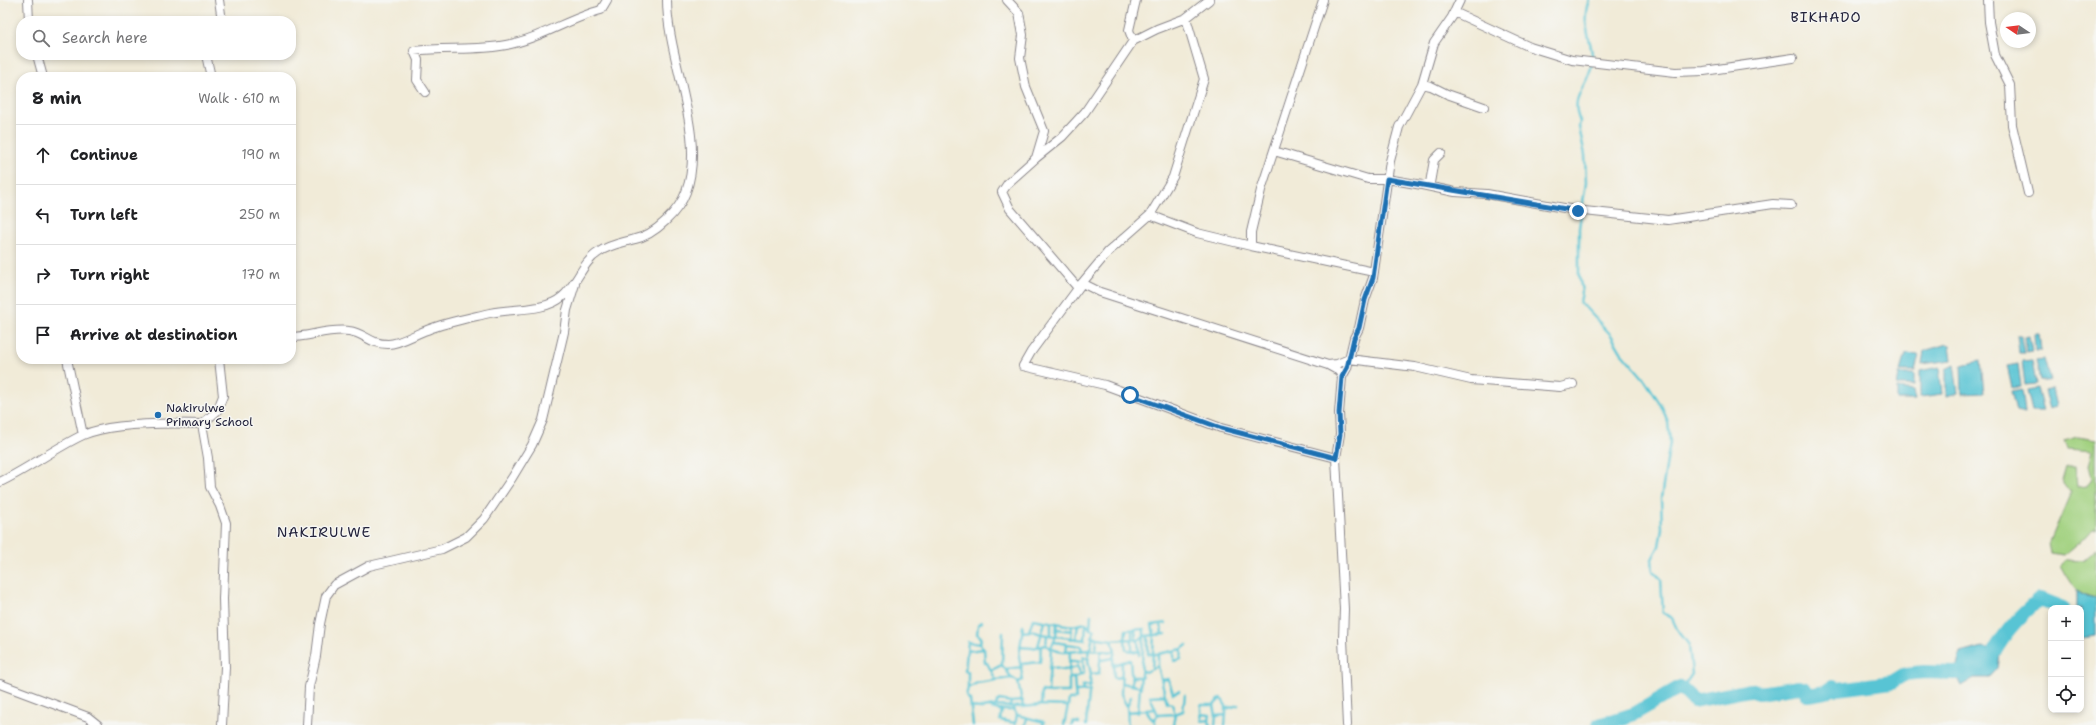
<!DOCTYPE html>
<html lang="en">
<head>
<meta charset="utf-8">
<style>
  :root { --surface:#fff; --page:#f2f2f2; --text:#202124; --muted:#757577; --line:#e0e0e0 }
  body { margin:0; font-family:"Shantell Sans",sans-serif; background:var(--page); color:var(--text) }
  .controls { position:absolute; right:12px; bottom:12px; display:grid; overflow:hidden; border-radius:8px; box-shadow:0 2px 6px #0003 }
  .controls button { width:36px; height:36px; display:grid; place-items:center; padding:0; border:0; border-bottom:1px solid var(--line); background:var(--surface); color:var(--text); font:20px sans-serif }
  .compass { position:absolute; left:2000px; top:12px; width:36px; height:36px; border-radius:50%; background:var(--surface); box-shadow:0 2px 6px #0003; rotate:283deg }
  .stop { position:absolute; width:12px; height:12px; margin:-9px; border:3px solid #1f6fb2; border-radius:50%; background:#fff }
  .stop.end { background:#1f6fb2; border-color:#fff; box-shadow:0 1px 4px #0008 }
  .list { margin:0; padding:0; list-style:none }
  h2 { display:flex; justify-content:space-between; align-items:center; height:52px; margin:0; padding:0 16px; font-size:17px }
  h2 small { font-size:13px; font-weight:400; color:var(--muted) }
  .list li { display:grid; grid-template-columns:26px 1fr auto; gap:12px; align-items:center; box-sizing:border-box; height:60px; padding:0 16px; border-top:1px solid var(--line) }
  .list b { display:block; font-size:15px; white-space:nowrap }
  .list em { font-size:13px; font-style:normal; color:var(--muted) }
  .icon { flex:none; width:22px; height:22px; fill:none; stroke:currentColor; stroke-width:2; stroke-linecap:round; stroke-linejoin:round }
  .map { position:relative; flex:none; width:2096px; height:725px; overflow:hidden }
  .search { position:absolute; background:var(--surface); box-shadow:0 2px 6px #0003; left:16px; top:16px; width:280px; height:44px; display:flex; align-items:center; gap:10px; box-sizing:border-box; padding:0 14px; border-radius:16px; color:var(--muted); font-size:15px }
  .panel { position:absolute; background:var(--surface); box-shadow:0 2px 6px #0003; left:16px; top:72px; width:280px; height:292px; border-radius:16px }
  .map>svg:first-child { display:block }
  .green { fill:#a2d180; stroke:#627a5e }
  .water { fill:#59c4d4; stroke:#3e7388 }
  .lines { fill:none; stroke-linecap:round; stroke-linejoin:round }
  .stream { stroke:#59c4d4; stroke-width:2.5 }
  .river { stroke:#59c4d4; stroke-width:14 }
  .minor-casing { stroke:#8a868a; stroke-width:10 }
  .minor { stroke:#fff; stroke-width:8 }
  .route { stroke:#1f6fb2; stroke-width:5 }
  .poi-dot { fill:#1f6fb2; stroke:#f6f6f2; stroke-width:1.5 }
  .labels { text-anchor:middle; stroke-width:3; stroke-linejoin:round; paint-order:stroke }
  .poi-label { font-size:12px; fill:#22223b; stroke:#f6f6f2; text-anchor:start }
  .quarter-label { font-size:14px; letter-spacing:1px; fill:#22223b; stroke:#f6f6f2 }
</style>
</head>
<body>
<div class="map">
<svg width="2096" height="725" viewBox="0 0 2096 725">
  <rect width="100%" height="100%" fill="#f6f6f2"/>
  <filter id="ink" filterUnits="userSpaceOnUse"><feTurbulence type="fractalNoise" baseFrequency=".025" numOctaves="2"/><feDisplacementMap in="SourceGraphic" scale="8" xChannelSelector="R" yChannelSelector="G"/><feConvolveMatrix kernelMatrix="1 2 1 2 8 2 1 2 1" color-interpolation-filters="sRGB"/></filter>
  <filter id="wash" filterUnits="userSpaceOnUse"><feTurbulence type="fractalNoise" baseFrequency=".012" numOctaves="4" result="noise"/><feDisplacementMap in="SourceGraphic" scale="16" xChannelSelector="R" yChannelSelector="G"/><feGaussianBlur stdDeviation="0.9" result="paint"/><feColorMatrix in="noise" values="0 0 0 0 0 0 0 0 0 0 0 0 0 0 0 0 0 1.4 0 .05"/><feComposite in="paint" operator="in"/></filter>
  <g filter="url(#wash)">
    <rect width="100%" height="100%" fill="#f1ebd8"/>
    <path class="green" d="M 2078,437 L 2096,440 L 2096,529 L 2092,529 L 2081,541 L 2064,555 L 2051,553 L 2049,544 L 2071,492 L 2062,480 L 2066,466 L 2075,466 L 2077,487 L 2087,486 L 2092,478 L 2089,465 L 2093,451 L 2067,449 L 2064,441 Z
      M 2096,549 L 2096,598 C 2076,594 2069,582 2060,565 L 2067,559 L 2083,560 Z"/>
    <path class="water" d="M 2034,334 L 2039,334 L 2041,351 L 2035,351 Z
      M 2017,335 L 2022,337 L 2025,353 L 2019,353 Z
      M 2029,336 L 2032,351 L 2027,352 L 2025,337 Z
      M 1947,344 L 1950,345 L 1952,360 L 1922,364 L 1924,351 Z
      M 1905,354 L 1919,355 L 1915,371 L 1900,371 Z
      M 2044,359 L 2050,381 L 2040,381 L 2036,360 Z
      M 2032,360 L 2036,384 L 2025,385 L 2022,361 Z
      M 1981,361 L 1984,393 L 1962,394 L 1961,365 Z
      M 2018,364 L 2021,386 L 2012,388 L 2007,366 Z
      M 1954,365 L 1958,393 L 1946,396 L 1946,369 Z
      M 1939,367 L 1942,394 L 1920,397 L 1920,371 Z
      M 1899,374 L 1914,374 L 1914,386 L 1897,386 Z
      M 2037,388 L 2043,411 L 2032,411 L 2027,390 Z
      M 1897,389 L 1913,391 L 1915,400 L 1897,400 Z
      M 2022,389 L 2025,413 L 2016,411 L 2011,391 Z
      M 2052,389 L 2056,407 L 2049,409 L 2044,391 Z
      M 2077,590 L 2086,596 L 2096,598 L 2096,636 L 2081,638 L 2081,608 L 2077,608 Z
      M 1982,647 L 2000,654 L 1998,668 L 1989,678 L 1974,678 L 1961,686 L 1955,674 L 1960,653 Z"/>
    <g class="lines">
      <path class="stream" d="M 1589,0 C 1579,25 1595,44 1592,64 C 1587,89 1569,95 1580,122 L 1579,127 L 1585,155 L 1586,183 L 1579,228 L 1579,275 L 1582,292 L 1580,302 L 1611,335 L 1621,352 L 1645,380 L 1661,405 L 1668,422 L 1670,442 L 1661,498 L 1662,529 L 1659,546 L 1652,559 L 1653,571 L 1661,579 L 1663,613 L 1672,618 L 1677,629 L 1689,645 L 1692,674 L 1686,683 L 1680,687
        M 1161,624 L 1162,634
        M 1057,629 L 1072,631
        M 1135,630 L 1136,640
        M 1029,631 L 1033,619 L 1072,626 L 1086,623 L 1090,629
        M 1022,632 L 1033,631 L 1041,634 L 1085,640 L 1086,623
        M 1051,635 L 1051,622
        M 1092,637 L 1112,640 L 1115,651 L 1113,658 L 1102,660
        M 1071,639 L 1072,626
        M 1076,639 L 1078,625
        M 1112,640 L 1125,639 L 1126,630 L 1144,629 L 1144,636 L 1166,634
        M 1138,640 L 1139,655
        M 1054,642 L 1081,646 L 1082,651
        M 1046,645 L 1047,635
        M 1038,646 L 1045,622
        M 1020,647 L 1032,648 L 1046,645 C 1063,657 1071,650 1089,650 C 1098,650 1106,653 1115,651
        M 1096,650 L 1097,638
        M 968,651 L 983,649
        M 1132,651 L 1132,630
        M 1174,651 L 1174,661 L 1181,659 L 1182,649
        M 1066,652 L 1067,644
        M 1139,652 L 1126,650 L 1125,639 L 1138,640 L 1144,637
        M 1158,654 L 1182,649 L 1187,645
        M 1113,658 L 1114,678 L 1122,677
        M 1069,661 L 1082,661
        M 1077,661 L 1080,675
        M 1122,662 L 1121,694 L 1127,707
        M 1021,664 L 1040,662 L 1041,646
        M 1113,665 L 1130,660 L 1132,684
        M 1158,666 L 1165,695
        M 1049,667 L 1063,670 L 1069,669 L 1070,653
        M 1005,669 L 1022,667
        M 1152,669 L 1154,635 L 1152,625 L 1166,623
        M 991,670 L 1002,665
        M 1142,671 L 1146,672 L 1158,666 L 1158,654 L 1148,654 L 1148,636
        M 1091,674 L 1099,673 L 1101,651
        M 1132,677 L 1142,677
        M 1012,678 L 1018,682 L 1023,680 L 1019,657 L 1023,626
        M 1069,678 L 1074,678 L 1084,673 L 1083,657 L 1089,658
        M 1074,678 L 1075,691
        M 996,680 L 1012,678 L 1002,665 L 1003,633
        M 1162,680 L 1168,679 L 1173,693 L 1179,691
        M 1122,683 L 1141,687
        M 968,688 L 977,683 L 996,680 L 987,663 L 985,663 L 984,649 L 980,644
        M 1083,691 L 1082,686 L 1091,685
        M 1048,692 L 1069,692 L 1069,669 L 1078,667
        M 1041,705 L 1068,706 L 1064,725
        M 995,706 L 1023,707 L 1018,682
        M 1010,706 L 1011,702 L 1023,701
        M 1068,706 L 1069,699 L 1076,699 L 1075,691 L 1090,691
        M 971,707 L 981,708 L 995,706 L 999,700 L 1011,702
        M 988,707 L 999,710 L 1013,710
        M 1023,707 L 1041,705 L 1042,691 L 1048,692 L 1051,648 L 1056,636 L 1057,623
        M 1013,709 L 1017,715 L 1015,725
        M 1226,709 L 1238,705
        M 1002,710 L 1000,720 L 1015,723
        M 1146,710 L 1153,720 L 1155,719
        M 1128,712 L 1155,709
        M 1138,713 L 1144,636
        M 1201,714 L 1201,705 L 1214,705
        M 1017,715 L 1044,722 L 1043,725
        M 1158,715 L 1175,714 L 1173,725
        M 1216,716 L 1226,715 L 1225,725
        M 1209,720 L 1202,721 L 1201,714 L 1210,715 L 1209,720 L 1210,725
        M 973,725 L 970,700 L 966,696 L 968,688 L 968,672 L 965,671 L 968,642 L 980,644 L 981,637 L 977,634 L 978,625 L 982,622
        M 1025,725 L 1027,718
        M 1072,725 L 1073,722 L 1079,723
        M 1086,725 L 1091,674 L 1088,660 L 1094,630 L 1090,629 L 1091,615
        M 1128,725 L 1127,707 L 1131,697
        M 1155,725 L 1155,719 L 1158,715 L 1150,696 L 1165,695 L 1167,703 L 1172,704 L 1175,714 L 1183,711 L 1185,695
        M 1215,725 L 1216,716 L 1214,705 L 1221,698 L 1226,706 L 1226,715"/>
      <path class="river" d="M 1599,725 L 1634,714 L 1680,687 L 1694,701 L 1750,690 L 1759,693 L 1799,687 L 1805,689 L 1808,695 L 1826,692 L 1833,687 L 1838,689 L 1892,682 L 1905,674 L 1924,672 L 1955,673 L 1974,670 L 1988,664 C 2000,637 2017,618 2040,599 L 2063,608"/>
    </g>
  </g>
  <g filter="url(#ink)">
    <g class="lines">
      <defs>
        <path id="minor" d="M 28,0 L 29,21
          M 219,0 L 222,21
          M 1007,0 L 1019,13 L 1023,35 L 1020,58 L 1026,87 L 1044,131 L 1036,158 L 1008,183 L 1002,192 L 1010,209 L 1078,288
          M 1988,0 L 1989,22 L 1995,55 L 2010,85 L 2012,125 L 2028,193
          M 1454,12 L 1530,47 L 1572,60 L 1675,72 L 1704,71 L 1793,58
          M 1133,41 L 1129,30 L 1136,0
          M 37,55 L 43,77
          M 206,55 L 211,77
          M 1422,84 L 1434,43 L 1452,17 L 1460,0
          M 425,92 L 417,80 L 418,60 L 414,51 C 444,47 476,51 506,45 C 539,39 568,19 601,10 L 607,0
          M 1274,151 L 1368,179 L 1387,179 L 1422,185 L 1430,183 L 1434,160 L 1441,153
          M 1036,158 L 1062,137 L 1085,112 L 1133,41 L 1157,29 L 1186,18 L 1209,0
          M 1422,185 L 1455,192 L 1487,194 L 1575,210 L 1668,220 L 1773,204 L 1791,205
          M 1150,215 L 1197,233 L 1251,246 L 1251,232 L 1261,190 L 1323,0
          M 1251,246 L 1374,272
          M 1082,283 L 1108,252 L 1150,215 L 1173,177 L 1204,79 L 1186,18
          M 291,337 C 310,337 329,328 349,331 C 365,333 369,344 388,344 C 400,344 415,334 427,330 C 447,322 469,318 490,313 C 511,308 545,312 562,297 C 577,285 582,262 599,252 C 610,244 622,243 635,239 C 655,235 679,211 686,192 C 707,136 667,59 667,0
          M 67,359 L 83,435
          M 1328,365 L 1339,371 L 1342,377 L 1339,413 L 1340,434 L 1336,458 L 1344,609 L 1343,639 L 1347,725
          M 1342,377 L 1347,368 L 1354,338 L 1359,328 L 1365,300 L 1373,278 L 1390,161 L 1399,127 L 1422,84 L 1431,86 L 1447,94 L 1484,107
          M 202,424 L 208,458 L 210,487 L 220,506 L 226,523 L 223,599 L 225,667 L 222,725
          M 1336,458 L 1221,428 L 1105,385 L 1023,366 L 1031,352 L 1082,283 L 1100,292 L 1328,365 L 1337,364 L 1349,359 L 1415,367 L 1471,380 L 1560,387 L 1573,384
          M 0,482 C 28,469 55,448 83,435 C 112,423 170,423 202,424 L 217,411 L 223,396 L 219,359
          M 0,684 L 88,717 L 98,725
          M 307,725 L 309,687 L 316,656 L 320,624 L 326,596 L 334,585 L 369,566 L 442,549 L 466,537 L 484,519 L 512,478 L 532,445 L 543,420 L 564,332 L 567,310 L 575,284"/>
      </defs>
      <use href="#minor" class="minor-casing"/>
      <use href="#minor" class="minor"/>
    </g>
  </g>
  <g class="lines" filter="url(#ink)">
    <path class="route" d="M 1130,395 L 1221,428 L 1336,458 L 1340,434 L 1339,413 L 1342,377 L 1347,368 L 1354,338 L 1359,328 L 1365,300 L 1373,278 L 1387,179 L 1578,211"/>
  </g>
  <circle class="poi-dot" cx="158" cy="415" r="4"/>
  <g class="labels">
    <g class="poi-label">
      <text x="166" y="412">Nakirulwe<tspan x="166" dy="14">Primary School</tspan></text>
    </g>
    <g class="quarter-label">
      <text x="1826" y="22">BIKHADO</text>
      <text x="324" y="537">NAKIRULWE</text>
    </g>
  </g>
</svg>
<div class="controls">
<button>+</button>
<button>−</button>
<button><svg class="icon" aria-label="locate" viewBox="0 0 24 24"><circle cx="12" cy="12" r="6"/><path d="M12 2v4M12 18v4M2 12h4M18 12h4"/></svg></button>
</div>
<svg class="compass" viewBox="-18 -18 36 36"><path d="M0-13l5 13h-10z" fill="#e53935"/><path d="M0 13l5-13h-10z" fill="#757577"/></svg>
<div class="stop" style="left:1130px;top:395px"></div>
<div class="stop end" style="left:1578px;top:211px"></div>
<div class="search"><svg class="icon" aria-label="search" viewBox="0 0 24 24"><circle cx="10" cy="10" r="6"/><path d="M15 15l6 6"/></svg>Search here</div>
<section class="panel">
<h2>8 min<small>Walk · 610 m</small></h2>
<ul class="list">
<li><svg class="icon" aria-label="ahead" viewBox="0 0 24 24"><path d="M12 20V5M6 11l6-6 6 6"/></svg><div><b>Continue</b></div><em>190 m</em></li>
<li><svg class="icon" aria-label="left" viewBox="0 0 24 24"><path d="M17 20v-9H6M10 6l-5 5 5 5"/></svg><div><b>Turn left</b></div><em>250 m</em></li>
<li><svg class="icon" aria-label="right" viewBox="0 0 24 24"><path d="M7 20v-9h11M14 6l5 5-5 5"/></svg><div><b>Turn right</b></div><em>170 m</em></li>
<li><svg class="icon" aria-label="arrive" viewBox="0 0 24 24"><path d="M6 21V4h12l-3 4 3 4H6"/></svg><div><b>Arrive at destination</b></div></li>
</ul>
</section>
</div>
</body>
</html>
